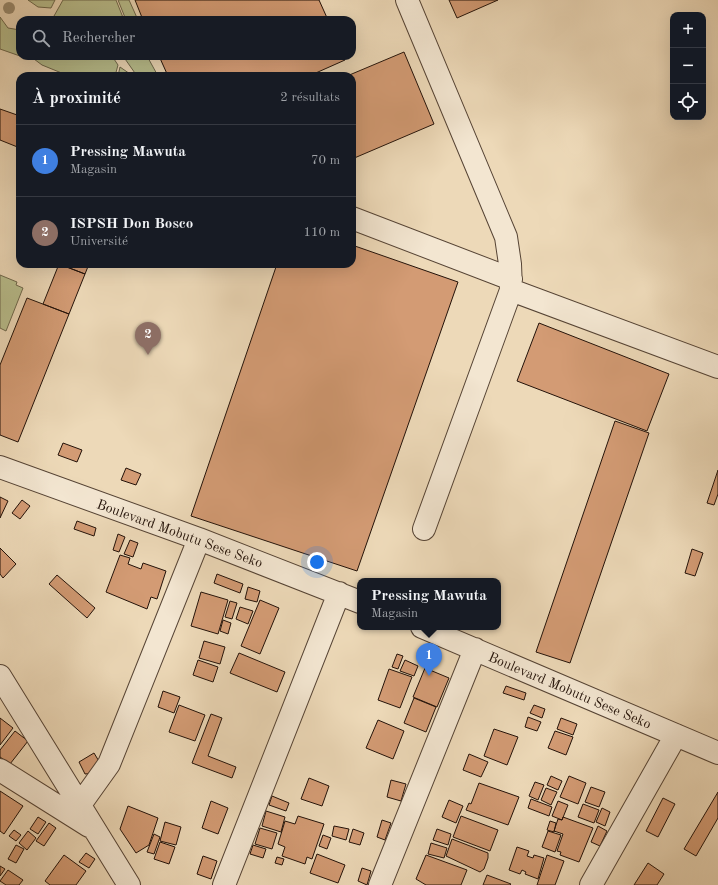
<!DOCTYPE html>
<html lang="fr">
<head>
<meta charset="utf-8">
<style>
  :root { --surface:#171b24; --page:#20242c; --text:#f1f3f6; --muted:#9ea1a6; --line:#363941; --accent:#db2777 }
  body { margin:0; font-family:"Old Standard TT",serif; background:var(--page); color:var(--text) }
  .controls { position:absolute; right:12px; top:12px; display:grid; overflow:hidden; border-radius:8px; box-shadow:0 4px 16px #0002 }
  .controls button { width:36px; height:36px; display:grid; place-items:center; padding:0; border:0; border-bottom:1px solid var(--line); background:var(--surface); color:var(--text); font:20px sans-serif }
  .you { position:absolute; left:317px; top:562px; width:14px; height:14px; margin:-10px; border:3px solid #fff; border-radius:50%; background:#1a73e8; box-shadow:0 0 0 6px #1a73e833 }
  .badge { display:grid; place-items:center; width:26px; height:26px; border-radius:50%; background:var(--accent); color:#fff; font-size:13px; font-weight:700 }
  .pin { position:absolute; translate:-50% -33px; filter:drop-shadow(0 1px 2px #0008) }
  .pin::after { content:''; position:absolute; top:21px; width:14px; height:12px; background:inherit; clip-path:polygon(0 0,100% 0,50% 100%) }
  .popup { position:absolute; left:357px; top:578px; width:144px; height:52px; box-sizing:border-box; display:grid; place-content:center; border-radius:8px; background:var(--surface); filter:drop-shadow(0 1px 3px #0005); font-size:13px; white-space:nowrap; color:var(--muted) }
  .popup b { font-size:15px; color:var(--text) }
  .popup::after { content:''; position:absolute; left:50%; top:100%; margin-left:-8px; border:8px solid transparent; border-top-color:var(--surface) }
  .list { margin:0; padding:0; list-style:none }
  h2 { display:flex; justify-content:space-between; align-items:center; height:52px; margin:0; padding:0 16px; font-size:17px }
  h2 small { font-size:13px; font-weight:400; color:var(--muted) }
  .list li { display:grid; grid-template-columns:26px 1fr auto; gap:12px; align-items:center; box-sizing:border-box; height:72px; padding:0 16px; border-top:1px solid var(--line) }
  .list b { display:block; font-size:15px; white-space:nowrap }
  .list p { margin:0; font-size:13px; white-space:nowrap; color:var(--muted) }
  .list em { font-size:13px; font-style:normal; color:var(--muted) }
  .icon { flex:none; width:22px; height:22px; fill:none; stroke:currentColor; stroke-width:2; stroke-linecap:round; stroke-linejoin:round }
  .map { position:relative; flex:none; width:718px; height:885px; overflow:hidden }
  .search { position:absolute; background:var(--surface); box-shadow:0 4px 16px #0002; left:16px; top:16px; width:340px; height:44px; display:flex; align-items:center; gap:10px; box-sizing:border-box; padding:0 14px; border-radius:12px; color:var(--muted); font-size:15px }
  .panel { position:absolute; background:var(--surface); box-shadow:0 4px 16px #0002; left:16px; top:72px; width:340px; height:196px; border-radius:12px }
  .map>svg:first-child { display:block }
  .green { fill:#b9bf8e; stroke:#6e684c }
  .building { fill:#d39b74; stroke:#231209 }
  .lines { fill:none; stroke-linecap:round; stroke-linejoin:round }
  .minor-casing { stroke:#564435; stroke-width:24 }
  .minor { stroke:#f3e6d1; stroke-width:22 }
  .tree { fill:#9b8d72 }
  .labels { text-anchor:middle; stroke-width:3; stroke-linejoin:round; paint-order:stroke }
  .street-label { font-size:14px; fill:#231209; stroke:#f3e6d1 }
</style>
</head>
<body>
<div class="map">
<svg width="718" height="885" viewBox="0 0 718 885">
  <rect width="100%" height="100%" fill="#edd9b8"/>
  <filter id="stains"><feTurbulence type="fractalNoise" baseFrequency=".005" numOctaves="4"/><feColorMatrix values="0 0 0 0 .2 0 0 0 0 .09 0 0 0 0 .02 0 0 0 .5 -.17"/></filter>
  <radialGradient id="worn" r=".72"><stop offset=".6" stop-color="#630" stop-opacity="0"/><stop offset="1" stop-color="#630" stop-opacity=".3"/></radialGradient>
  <path class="green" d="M 28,0 L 55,0 L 51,8 L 38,7 Z
    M 63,0 L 116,0 L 124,20 L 62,20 L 54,16 Z
    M 118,0 L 129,0 L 138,20 L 126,20 Z
    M 0,17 L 8,28 L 20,30 L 20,56 L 0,49 Z
    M 30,56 L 112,56 L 118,65 L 115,76 L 69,76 L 42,65 Z
    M 123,56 L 147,56 L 158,76 L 137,76 Z
    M 120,67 L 133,76 L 118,76 Z
    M 0,275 L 17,282 L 16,285 L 23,288 L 6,331 L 0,328 Z"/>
  <path class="building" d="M 135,0 L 319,0 L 328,20 L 143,20 Z
    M 449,0 L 498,0 L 457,18 Z
    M 404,52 L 434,124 L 352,159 L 352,76 L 347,76 Z
    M 159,56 L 343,56 L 345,60 L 309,76 L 168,76 Z
    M 0,109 L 20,116 L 20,148 L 0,140 Z
    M 352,245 L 458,282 L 357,571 L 191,516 L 277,264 L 352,264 Z
    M 59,264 L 89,264 L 85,274 Z
    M 59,264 L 85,274 L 69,314 L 43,304 Z
    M 27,298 L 69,314 L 18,442 L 0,435 L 0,365 Z
    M 539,323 L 669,374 L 647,431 L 517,381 Z
    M 615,421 L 649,433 L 570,663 L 536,652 Z
    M 63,443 L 82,450 L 77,462 L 58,455 Z
    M 126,468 L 141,474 L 136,485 L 121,480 Z
    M 718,470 L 718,494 L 714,505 L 707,503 Z
    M 0,497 L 8,501 L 0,518 Z
    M 22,500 L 30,506 L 20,519 L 12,513 Z
    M 77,521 L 96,528 L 94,536 L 74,529 Z
    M 118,534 L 125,537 L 119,552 L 113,550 Z
    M 130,540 L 138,543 L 133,557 L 124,554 Z
    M 0,548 L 16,564 L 3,578 L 0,574 Z
    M 692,549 L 703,553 L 695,576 L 685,573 Z
    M 120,555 L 130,558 L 128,564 L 141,569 L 143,563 L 166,571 L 157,599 L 151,597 L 147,609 L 106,592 Z
    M 217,574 L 243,584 L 240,593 L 214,583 Z
    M 57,575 L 95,608 L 87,618 L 49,584 Z
    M 248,587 L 260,591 L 257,602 L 245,599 Z
    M 201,592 L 228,600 L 218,634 L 191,626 Z
    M 260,600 L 279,608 L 260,654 L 241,646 Z
    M 230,601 L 237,603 L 232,619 L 225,617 Z
    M 240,607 L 253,611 L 248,624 L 236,619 Z
    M 223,620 L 231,623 L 228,634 L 220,631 Z
    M 204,641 L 225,647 L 220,664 L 199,658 Z
    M 239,653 L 285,672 L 277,692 L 230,673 Z
    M 397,654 L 403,656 L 398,669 L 392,667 Z
    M 198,660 L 218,667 L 213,682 L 193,675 Z
    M 405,660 L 418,666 L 414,676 L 400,671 Z
    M 425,668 L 449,678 L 437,707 L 413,697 Z
    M 389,669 L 412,677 L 400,708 L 378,700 Z
    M 506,686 L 526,693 L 524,700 L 503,693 Z
    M 163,691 L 180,697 L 174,713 L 158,707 Z
    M 414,698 L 436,707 L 426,732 L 404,723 Z
    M 179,705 L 205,715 L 195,741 L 169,732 Z
    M 534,705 L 545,709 L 542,718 L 530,713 Z
    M 211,714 L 222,718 L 208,756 L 236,767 L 232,778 L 192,763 Z
    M 528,717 L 541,722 L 537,731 L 525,727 Z
    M 0,718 L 13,728 L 0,745 Z
    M 561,718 L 577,724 L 573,735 L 557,729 Z
    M 378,720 L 404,731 L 393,759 L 366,748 Z
    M 494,729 L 518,737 L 507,765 L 484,756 Z
    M 15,731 L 28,741 L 10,764 L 0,757 L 0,750 Z
    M 555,731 L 573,737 L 566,755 L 548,748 Z
    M 94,753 L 100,763 L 96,773 L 85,774 L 79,762 Z
    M 469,754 L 488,762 L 481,777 L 463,770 Z
    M 551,776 L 562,781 L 558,790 L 547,785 Z
    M 569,776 L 586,783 L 578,804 L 560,797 Z
    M 309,778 L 329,786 L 322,806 L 301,799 Z
    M 391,780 L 406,784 L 401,801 L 387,797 Z
    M 535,782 L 544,785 L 538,800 L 529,796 Z
    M 479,783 L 519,797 L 508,825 L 466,810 L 469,803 L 471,804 Z
    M 591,787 L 605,792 L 599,807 L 585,802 Z
    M 546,788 L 557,792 L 551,805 L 541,800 Z
    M 0,791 L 23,806 L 4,834 L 0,831 Z
    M 718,792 L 718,818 L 696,856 L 684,849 Z
    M 272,796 L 289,803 L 286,811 L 269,805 Z
    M 663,798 L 675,804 L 658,837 L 646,831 Z
    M 531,799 L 552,807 L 549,816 L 528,808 Z
    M 449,800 L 463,806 L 456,823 L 442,817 Z
    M 211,801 L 228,808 L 218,834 L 202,828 Z
    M 558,801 L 568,805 L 562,820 L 552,816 Z
    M 583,804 L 599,810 L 594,823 L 578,817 Z
    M 128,806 L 158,818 L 149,845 L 136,853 L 120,829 Z
    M 602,808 L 610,812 L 605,826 L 596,822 Z
    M 266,811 L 285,817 L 281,832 L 262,826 Z
    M 298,816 L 324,824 L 312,859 L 307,857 L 305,864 L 282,856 L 285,847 L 278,844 L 285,821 L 295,824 Z
    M 461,816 L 498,830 L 490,851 L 453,837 Z
    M 38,817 L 46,822 L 38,834 L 30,829 Z
    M 563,817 L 593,828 L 579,862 L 560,855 L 561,852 L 557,851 L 563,834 L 554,831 L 558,819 L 562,820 Z
    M 382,820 L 391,823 L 385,840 L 377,837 Z
    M 550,821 L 556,823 L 554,832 L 547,830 Z
    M 165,822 L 181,827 L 176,845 L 160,841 Z
    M 49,823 L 56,828 L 44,846 L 36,841 Z
    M 334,826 L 349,829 L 346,840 L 332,836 Z
    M 598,826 L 607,831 L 600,846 L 591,842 Z
    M 260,828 L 277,833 L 272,849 L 255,844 Z
    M 353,829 L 364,833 L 360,845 L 349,842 Z
    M 437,829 L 451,834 L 448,845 L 433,840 Z
    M 14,830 L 21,835 L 16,841 L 9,836 Z
    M 28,831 L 36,838 L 27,850 L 19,843 Z
    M 548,831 L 561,835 L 555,852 L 542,847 Z
    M 154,834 L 160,837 L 154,854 L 147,852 Z
    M 323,835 L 331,838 L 327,849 L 319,846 Z
    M 452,839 L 488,853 L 488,858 L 484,869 L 480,872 L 446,856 Z
    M 160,842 L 175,847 L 169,864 L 154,859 Z
    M 431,843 L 447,848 L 444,858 L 428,854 Z
    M 16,845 L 24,849 L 16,863 L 8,859 Z
    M 253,845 L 266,849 L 263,858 L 250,854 Z
    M 517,847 L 529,851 L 527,856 L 533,858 L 534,855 L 544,858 L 538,879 L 525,874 L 526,872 L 522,870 L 520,874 L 509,870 Z
    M 86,853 L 95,859 L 89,868 L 79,862 Z
    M 317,854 L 345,865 L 338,883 L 310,873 Z
    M 64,855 L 86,871 L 76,885 L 50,885 L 45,881 Z
    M 426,855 L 467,870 L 461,885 L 426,885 L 416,879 Z
    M 547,855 L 564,861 L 555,885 L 537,885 Z
    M 203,856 L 217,861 L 211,879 L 197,874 Z
    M 277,857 L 284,859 L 282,865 L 275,863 Z
    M 648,863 L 664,874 L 657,885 L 634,885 Z
    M 0,866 L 5,869 L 0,876 Z
    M 362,868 L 371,871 L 367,885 L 358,881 Z
    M 8,870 L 23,880 L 19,885 L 6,885 L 0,881 Z
    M 487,875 L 511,884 L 510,885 L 483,885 Z"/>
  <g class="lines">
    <defs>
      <path id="minor" d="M 407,0 L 506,237 L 510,264 L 511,290 L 424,529
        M 352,218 L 511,279
        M 511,290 L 718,367
        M 0,467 L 199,539 L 360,602
        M 422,627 L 718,753
        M 0,676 L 129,885
        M 0,770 L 89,826
        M 79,806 L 109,764 L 199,539
        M 224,885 L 339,593
        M 380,885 L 475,649
        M 591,885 L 676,735"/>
    </defs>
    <use href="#minor" class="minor-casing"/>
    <use href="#minor" class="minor"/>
  </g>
  <circle class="tree" cx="9" cy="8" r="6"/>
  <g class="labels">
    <g class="street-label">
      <text transform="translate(180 533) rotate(20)" y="5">Boulevard Mobutu Sese Seko</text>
      <text transform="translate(570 690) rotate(23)" y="5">Boulevard Mobutu Sese Seko</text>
    </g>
  </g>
  <rect width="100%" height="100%" filter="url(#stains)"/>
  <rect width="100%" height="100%" fill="url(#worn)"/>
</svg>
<div class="controls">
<button>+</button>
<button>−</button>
<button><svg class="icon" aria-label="locate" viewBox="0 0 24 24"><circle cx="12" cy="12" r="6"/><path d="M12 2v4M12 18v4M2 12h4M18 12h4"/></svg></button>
</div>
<div class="you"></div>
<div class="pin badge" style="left:429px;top:676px;background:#3f7fe0">1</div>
<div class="popup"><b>Pressing Mawuta</b>Magasin</div>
<div class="pin badge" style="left:148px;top:355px;background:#8d6e63">2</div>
<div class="search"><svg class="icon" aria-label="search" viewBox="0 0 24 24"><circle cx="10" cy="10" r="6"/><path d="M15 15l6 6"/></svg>Rechercher</div>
<section class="panel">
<h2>À proximité<small>2 résultats</small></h2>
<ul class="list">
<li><span class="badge" style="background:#3f7fe0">1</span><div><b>Pressing Mawuta</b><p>Magasin</p></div><em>70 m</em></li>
<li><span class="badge" style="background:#8d6e63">2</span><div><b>ISPSH Don Bosco</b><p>Université</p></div><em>110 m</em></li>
</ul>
</section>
</div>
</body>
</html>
